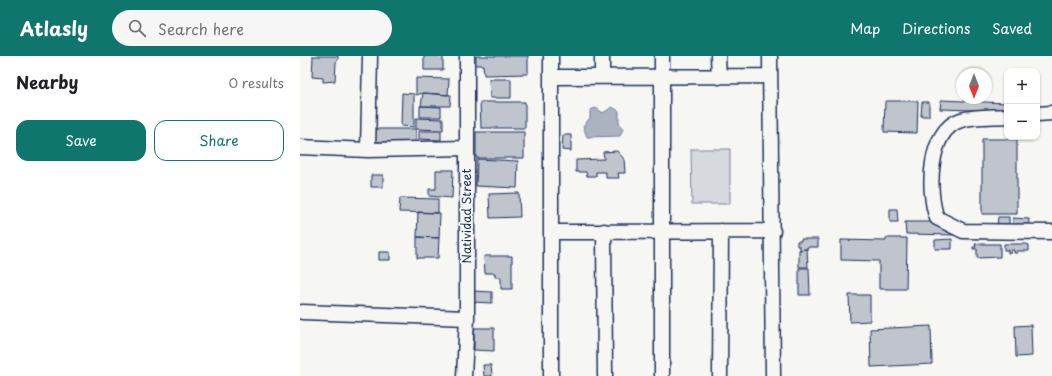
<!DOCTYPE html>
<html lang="en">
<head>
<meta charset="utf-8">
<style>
  :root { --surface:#fff; --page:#f6f6f6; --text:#202124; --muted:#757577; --line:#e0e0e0; --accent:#0f766e }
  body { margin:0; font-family:"Playpen Sans",sans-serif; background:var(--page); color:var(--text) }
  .controls { position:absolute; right:12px; top:12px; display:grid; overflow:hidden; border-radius:8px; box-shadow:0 1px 3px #0004 }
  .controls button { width:36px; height:36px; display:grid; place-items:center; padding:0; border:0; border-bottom:1px solid var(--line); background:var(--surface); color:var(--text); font:20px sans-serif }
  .compass { position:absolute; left:656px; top:12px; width:36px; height:36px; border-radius:50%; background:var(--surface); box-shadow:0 1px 3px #0004; rotate:180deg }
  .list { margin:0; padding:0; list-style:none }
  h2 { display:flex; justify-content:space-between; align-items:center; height:52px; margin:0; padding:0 16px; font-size:17px }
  h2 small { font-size:13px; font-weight:400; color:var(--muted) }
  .actions { display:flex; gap:8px; padding:12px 16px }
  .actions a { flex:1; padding:9px 0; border:1px solid var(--accent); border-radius:12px; text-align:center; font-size:14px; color:var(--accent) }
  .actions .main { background:var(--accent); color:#fff }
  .icon { flex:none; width:22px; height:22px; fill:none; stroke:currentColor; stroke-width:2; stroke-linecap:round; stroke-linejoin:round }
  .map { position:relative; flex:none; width:752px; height:320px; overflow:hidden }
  header { display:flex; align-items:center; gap:24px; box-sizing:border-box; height:56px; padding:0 20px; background:var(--accent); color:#fff }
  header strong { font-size:19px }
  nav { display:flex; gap:22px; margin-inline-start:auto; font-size:14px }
  .search { width:280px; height:36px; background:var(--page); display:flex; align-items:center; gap:10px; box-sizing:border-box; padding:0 14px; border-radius:22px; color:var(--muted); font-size:15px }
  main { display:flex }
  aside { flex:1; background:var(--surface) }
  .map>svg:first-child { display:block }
  .green { fill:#d6d9dd; stroke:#78849e }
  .water { fill:#abb2c0; stroke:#717e99 }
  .building { fill:#c0c4cd; stroke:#1b2f5e }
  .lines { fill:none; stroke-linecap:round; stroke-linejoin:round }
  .minor-casing { stroke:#1b2f5e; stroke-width:17 }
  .minor { stroke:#f6f6f2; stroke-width:14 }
  .labels { text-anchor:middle; stroke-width:3.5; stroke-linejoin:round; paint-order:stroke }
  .street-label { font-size:12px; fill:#1b2f5e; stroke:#f6f6f2 }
</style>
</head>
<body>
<header>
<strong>Atlasly</strong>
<div class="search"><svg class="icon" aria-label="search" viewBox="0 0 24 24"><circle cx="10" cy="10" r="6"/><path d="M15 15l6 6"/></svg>Search here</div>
<nav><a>Map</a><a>Directions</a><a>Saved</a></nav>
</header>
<main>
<aside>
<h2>Nearby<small>0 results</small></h2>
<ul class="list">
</ul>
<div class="actions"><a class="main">Save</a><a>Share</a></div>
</aside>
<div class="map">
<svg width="752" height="320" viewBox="0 0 752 320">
  <rect width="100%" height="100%" fill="#f6f6f2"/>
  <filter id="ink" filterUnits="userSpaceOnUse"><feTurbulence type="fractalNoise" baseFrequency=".025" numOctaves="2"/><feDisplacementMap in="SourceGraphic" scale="8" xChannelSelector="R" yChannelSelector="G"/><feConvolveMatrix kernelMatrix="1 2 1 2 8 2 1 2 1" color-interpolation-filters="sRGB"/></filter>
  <g filter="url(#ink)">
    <path class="green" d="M 391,93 L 430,93 L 430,148 L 392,148 Z"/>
    <path class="water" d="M 312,51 L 319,55 L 319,67 L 323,73 L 320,80 L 287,81 L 283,70 L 290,62 L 290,54 L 296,52 L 303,57 Z"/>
    <path class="building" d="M 13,0 L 38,0 L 38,4 L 36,6 L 35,25 L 23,26 L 23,22 L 12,21 Z
      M 124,0 L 143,0 L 143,14 L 124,14 Z
      M 176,0 L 228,0 L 228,18 L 184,19 L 183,9 L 176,9 Z
      M 116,22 L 149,23 L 148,39 L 123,37 L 116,39 Z
      M 189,23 L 211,23 L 211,42 L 190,42 Z
      M 102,37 L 114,38 L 114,71 L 101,70 Z
      M 123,37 L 151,39 L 150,50 L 121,50 Z
      M 641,44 L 706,47 L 705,55 L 640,53 Z
      M 585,45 L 618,45 L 617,77 L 584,76 Z
      M 180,46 L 225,46 L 225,72 L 181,72 Z
      M 622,46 L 629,46 L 629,60 L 621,60 Z
      M 120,50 L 141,51 L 141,61 L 120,61 Z
      M 116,62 L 143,63 L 143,74 L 116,73 Z
      M 75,73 L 116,73 L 116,86 L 75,86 Z
      M 119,75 L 141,75 L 141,84 L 119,83 Z
      M 176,76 L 224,76 L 224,102 L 176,102 Z
      M 263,79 L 271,79 L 271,95 L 262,94 Z
      M 682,83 L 717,83 L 717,158 L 682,158 Z
      M 317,95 L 324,103 L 325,117 L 318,117 L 319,122 L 306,122 L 306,116 L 296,116 L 296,120 L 287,120 L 286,116 L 276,116 L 276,104 L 304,103 L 303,96 Z
      M 177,103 L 218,105 L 217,132 L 176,130 Z
      M 136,114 L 153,114 L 152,142 L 129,140 L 129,133 L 136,133 Z
      M 71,119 L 83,119 L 83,131 L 71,131 Z
      M 219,137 L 220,161 L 190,162 L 189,138 Z
      M 100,142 L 138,143 L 138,157 L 99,156 Z
      M 590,153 L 597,153 L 598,166 L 590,166 Z
      M 118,156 L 140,157 L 139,182 L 117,181 Z
      M 698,161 L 709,161 L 709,170 L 697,170 Z
      M 713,162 L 729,163 L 728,180 L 712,179 Z
      M 605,166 L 655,166 L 655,179 L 606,178 Z
      M 117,181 L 139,182 L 138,202 L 117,202 Z
      M 586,182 L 607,182 L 606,233 L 579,233 L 579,205 L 541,204 L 541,184 L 586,185 Z
      M 501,183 L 518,183 L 518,191 L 507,191 L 507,193 L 500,194 L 500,190 L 497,190 L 497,185 L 501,185 Z
      M 652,183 L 652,193 L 635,193 L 635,184 Z
      M 675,188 L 700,188 L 700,201 L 677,202 L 677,193 L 673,193 L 673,191 L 676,191 Z
      M 704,188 L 726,188 L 729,189 L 729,195 L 717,195 L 717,197 L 714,197 L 714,194 L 711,194 L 711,197 L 708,197 L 708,194 L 704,194 Z
      M 507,193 L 508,211 L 499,211 L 499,194 Z
      M 79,196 L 90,196 L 90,204 L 79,204 Z
      M 184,200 L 212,200 L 212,233 L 201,233 L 201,221 L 195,221 L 195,217 L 185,217 Z
      M 499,212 L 509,212 L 510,239 L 499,239 Z
      M 172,235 L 192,236 L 192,247 L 172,246 Z
      M 549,239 L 570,239 L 570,265 L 550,266 Z
      M 731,269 L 732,300 L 716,301 L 715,270 Z
      M 631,270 L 632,308 L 571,311 L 570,273 Z
      M 174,272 L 194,272 L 194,295 L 174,294 Z
      M 183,309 L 191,309 L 192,320 L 184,320 Z"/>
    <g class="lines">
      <defs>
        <path id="minor" d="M 302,0 L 302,21
          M 418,0 L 419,21
          M 470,0 L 473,320
          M 252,21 L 470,20
          M 737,58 L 752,57
          M 707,60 C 693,61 675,60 661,64 C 628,74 627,136 637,162 L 663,175 L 752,176
          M 0,91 L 68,94 L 167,92
          M 68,94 L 70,0
          M 304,175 L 305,320
          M 251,176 L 473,175
          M 2,256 L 167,262
          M 164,320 L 167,262 L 167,0
          M 251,320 L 251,0
          M 362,320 L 362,0
          M 420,320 L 421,175"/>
      </defs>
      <use href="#minor" class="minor-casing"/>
      <use href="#minor" class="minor"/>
    </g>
  </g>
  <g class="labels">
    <g class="street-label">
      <text transform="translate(167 160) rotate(-90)" y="4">Natividad Street</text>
    </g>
  </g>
</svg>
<div class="controls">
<button>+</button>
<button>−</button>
</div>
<svg class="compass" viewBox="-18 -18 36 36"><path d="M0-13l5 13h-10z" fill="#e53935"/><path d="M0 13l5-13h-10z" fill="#757577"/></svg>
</div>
</main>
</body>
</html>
